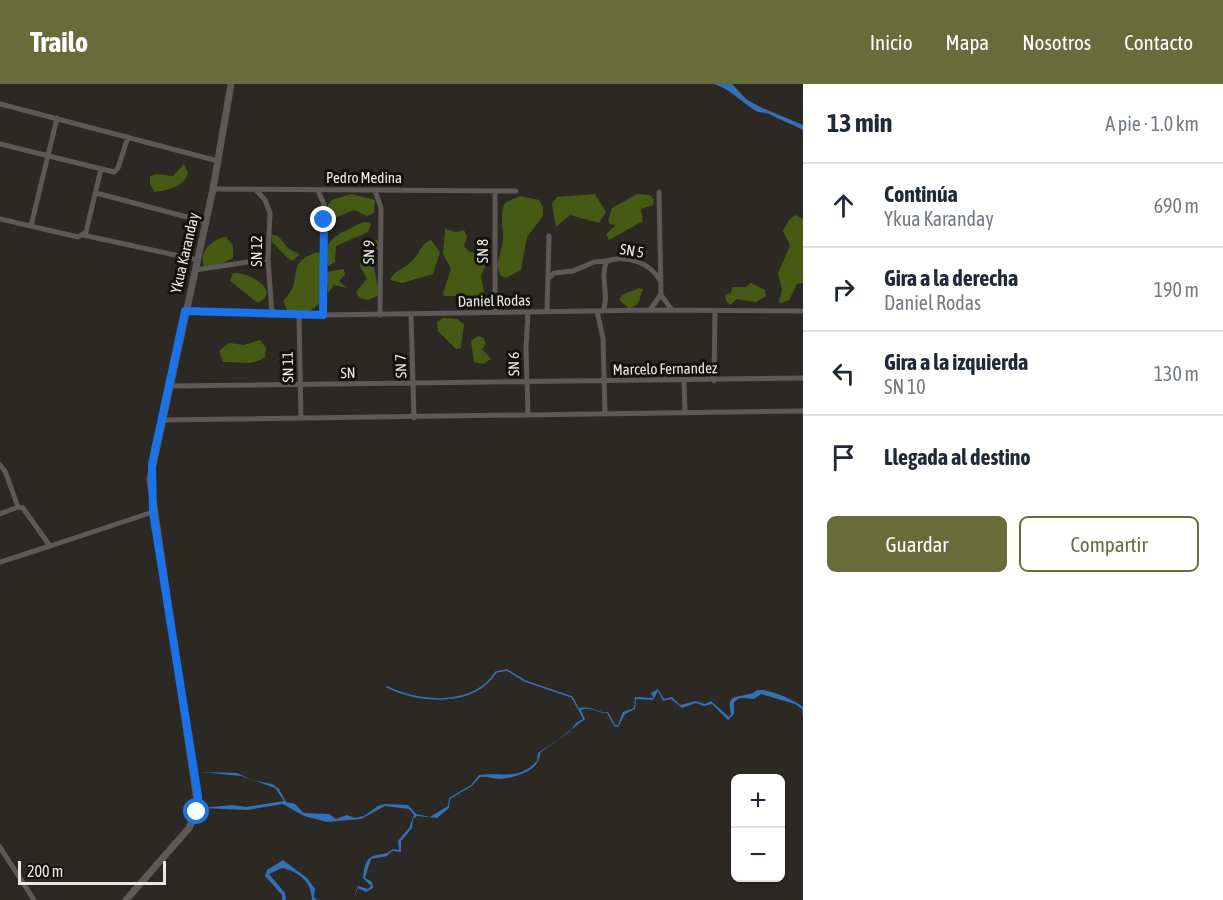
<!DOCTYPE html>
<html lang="es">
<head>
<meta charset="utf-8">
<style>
  :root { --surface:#fff; --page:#f6f6f7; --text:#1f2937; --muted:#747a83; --line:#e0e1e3; --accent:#686c3b }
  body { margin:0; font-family:"Asap Condensed",sans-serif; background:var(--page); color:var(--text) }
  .controls { position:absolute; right:18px; bottom:18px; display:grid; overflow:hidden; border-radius:9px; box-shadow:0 2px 4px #0004 }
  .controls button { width:54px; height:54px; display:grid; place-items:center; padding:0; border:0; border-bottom:2px solid var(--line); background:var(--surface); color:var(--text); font:30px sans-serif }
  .scale { position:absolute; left:18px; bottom:15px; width:148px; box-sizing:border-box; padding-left:6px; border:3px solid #ebe9e5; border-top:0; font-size:16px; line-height:21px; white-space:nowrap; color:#ebe9e5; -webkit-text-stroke:4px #13120f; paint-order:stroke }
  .stop { position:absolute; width:18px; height:18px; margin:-14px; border:4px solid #1a73e8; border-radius:50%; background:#fff }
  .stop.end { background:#1a73e8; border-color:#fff; box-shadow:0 2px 6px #0008 }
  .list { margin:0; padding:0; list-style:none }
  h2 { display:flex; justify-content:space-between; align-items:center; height:78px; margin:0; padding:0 24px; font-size:26px }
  h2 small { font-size:20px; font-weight:400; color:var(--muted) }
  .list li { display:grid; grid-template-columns:39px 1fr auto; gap:18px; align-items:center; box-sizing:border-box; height:84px; padding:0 24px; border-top:2px solid var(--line) }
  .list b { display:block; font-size:22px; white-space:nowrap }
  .list p { margin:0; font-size:20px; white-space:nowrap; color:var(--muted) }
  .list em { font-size:20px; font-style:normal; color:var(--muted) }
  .actions { display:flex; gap:12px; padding:18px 24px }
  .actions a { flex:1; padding:14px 0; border:2px solid var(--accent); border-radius:9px; text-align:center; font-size:21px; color:var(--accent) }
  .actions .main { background:var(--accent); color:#fff }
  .icon { flex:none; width:33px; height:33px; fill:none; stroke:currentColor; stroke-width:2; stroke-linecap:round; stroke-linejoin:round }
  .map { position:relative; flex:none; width:803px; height:816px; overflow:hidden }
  header { display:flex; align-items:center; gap:36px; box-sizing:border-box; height:84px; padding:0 30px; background:var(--accent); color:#fff }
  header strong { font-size:28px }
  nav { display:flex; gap:33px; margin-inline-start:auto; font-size:21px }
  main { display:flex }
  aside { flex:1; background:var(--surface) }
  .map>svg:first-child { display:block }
  .green { fill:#465a14 }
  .water { fill:#3570b7 }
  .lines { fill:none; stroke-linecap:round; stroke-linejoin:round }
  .stream { stroke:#3570b7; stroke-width:1.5 }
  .minor { stroke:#5c5958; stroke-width:5 }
  .tertiary { stroke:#5c5958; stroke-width:7 }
  .route { stroke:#1a73e8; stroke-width:8 }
  .labels { text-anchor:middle; stroke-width:6; stroke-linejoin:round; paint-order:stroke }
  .street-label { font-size:15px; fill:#ebe9e5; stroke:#13120f }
</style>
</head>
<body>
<header>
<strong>Trailo</strong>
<nav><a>Inicio</a><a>Mapa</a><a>Nosotros</a><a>Contacto</a></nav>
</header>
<main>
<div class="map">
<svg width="803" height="816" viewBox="0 0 803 816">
  <rect width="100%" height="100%" fill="#2c2924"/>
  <path class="green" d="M 184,80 L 188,89 C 184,103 168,106 155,108 L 150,100 L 150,92 L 156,90 L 173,92 Z
    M 351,110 L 375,116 L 374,129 L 367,132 L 354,126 L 332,135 L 327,127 L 328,121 L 332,116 Z
    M 595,110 L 606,128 L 599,139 L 570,131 L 556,143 L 552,120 L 557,113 Z
    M 637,110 L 650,111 L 654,116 L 653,121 L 641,125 L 643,137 L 609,156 L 606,150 L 616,141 L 610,140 L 608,137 L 612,124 Z
    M 520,112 L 539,116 L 543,123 L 543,132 L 527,153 L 521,186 L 506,194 L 500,191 C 495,178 501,170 503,157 C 504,144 499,131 505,119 Z
    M 795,131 L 803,135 L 803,199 L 797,200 L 789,216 L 781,219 L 779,218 L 782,206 L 778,189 L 790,162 L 783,147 L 789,136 Z
    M 367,138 L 371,140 L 368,148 L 336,162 L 335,178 L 328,182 C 321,161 332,153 349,145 C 356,142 359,138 367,138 Z
    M 445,145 L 456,148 L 464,146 L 467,153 L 464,161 C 470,173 478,168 488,165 L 491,168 L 481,192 L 484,208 L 478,224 L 469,223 L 462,212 L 444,212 L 443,209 L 451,185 L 443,170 Z
    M 272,151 L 278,152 L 288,164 L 300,171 L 292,177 C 286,174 278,163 272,158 Z
    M 226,153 L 233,161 L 233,174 L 219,181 L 204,182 C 198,168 212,155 226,153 Z
    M 365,154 L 379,157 L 374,182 L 379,211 L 368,216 L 360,214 L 356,208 L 367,195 L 360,182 L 362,157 Z
    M 431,156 L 440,168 L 433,190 L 402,199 L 390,196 C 395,185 405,185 412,177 C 420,170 420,160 431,156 Z
    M 318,168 L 321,171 L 319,220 L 309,228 L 288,228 L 283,217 C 306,196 282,179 318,168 Z
    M 344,185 L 345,191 L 339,197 L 347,204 L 334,201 L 328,209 L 326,188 Z
    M 233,189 C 245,188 263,197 267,208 L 265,214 L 258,219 L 230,197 Z
    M 751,199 L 765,206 L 766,212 L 756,218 L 737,215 L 730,221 L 726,217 L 725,211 L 731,209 L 732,203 L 746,203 Z
    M 639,204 L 643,206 C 638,215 642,221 629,224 L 619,216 L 622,211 Z
    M 443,234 L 457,235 L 464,240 L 461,264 L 456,265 L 438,247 L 437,239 Z
    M 478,252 L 484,254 L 486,260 L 482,265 L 491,275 L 483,280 L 474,278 L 471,257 Z
    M 260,256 L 266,264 L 265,273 C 250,283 239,277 223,278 L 219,267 L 229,259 L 244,261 Z"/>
  <path class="water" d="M 714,0 L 732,0 L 746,15 L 760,23 L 803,41 L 803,46 C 792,40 780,36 769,30 C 765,28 759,29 756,27 C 742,19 731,5 714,0 Z
    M 658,605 L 664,615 L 672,613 L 680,621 L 696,617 L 705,620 L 711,617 L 729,633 L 731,630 C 726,610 736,614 749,610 C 753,610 755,607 758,606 C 768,605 795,616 803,623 L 803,633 L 802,625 L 795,620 L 761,610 L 754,615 L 740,614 L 734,618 L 734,630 L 728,636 L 712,620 L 704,622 L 696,619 L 682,624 L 671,615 L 663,617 L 658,607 L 653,616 L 636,615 L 635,625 L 625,630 L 618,643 L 614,642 L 607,629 C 598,630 591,622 581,626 L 585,635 L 540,669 C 540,687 515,694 499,695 C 492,695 488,692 480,693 L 472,702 L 450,715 L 449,724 L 437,734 L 417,732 L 413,735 L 412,744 L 401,757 L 401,768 L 392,767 L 387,772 L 371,775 L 365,794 L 372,798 L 373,804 L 366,808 L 358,804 L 353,816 L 358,802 L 368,805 L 371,802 L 363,794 C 366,762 378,777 393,765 L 399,766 L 398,757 L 409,744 L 414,731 L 409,725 L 385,722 L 361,735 L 327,738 L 304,732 L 283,720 L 247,726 L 202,724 L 232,721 L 246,723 L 284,717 L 275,704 L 241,692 L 202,688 L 237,689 L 252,696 L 272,700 L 279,705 L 286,718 L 295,720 L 304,729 L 329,730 L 336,735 L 347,731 L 355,734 L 364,732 L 378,722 L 385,720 L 408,721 L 416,730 L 430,733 L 448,722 L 449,714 L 471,701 L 479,691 C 502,688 518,697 537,677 L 538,669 L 569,648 L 576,639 L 583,635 L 578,625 C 591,620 597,630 608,628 L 615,641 L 618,641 L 623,628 L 634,624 L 635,613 L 653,614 L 651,609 Z
    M 283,776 L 307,794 L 315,805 L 314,813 L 317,816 L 312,816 C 312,799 300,788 282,784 L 269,790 L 285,809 L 286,816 L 282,816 L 282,811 L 265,792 L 267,786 Z"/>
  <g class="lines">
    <path class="stream" d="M 387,603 C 420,619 474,623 496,588 L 507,586 L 525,597 L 572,613 L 578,624"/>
    <path class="minor" d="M 0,20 L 218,77
      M 0,60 L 114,88 L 118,84 L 128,53
      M 213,105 L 516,107
      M 375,106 L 381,124 L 380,231
      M 257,107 L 265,116 L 270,129 L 268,175 L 272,231
      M 318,107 L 324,120 L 323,231
      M 96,109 L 206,138
      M 0,135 L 78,153 L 86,148 L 101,85
      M 31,142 L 57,34
      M 83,151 L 198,176
      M 195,186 L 268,175
      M 548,195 L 554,189 L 573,187 L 594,178 L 607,177
      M 661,211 L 672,226
      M 650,226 L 661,210 L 659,108
      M 185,227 L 323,231 L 650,226 L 803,227
      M 597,227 L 603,254 L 605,330
      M 603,227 C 610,211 599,194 607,177 C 627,171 649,178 660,196
      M 495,228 L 495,107
      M 528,228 L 526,264 L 528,331
      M 547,228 L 549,152
      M 411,230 L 414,334
      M 299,231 L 301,334
      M 684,297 L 685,329
      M 714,297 L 715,227
      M 170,302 L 803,294
      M 162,336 L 803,327
      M 0,381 L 5,387 L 18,423 L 23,424 L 50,462 L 153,428
      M 0,430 L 18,423
      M 0,478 L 50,462
      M 0,763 L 34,816"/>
    <path class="tertiary" d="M 126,816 L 189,744 L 198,724 L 150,395 L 213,105 L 231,0"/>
  </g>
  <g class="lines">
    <path class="route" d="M 197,728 L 198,712 L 153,428 L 152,380 L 185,227 L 323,231 L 324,136"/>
  </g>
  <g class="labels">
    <g class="street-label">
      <text x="364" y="99">Pedro Medina</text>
      <text transform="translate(257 167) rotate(-90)" y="5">SN 12</text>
      <text transform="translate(483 167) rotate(-90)" y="5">SN 8</text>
      <text transform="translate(632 167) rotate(9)" y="5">SN 5</text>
      <text transform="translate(369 168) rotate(-89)" y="5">SN 9</text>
      <text transform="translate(185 169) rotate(-77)" y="5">Ykua Karanday</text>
      <text transform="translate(494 217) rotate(-1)" y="5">Daniel Rodas</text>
      <text transform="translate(514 280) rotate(-91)" y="5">SN 6</text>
      <text transform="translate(401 282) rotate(-92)" y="5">SN 7</text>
      <text transform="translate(288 283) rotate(-91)" y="5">SN 11</text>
      <text transform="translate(665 285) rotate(-1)" y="5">Marcelo Fernandez</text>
      <text transform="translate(348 289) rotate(-1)" y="5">SN</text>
    </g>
  </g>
</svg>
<div class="controls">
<button>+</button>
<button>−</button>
</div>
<div class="scale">200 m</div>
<div class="stop" style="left:197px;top:728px"></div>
<div class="stop end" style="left:324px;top:136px"></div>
</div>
<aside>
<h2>13 min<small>A pie · 1.0 km</small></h2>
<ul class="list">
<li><svg class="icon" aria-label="ahead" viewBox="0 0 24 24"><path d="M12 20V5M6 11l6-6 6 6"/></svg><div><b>Continúa</b><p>Ykua Karanday</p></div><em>690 m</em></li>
<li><svg class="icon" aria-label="right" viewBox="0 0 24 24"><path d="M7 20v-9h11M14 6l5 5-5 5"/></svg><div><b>Gira a la derecha</b><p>Daniel Rodas</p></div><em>190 m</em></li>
<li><svg class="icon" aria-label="left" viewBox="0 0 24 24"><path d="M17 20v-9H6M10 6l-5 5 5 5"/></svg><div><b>Gira a la izquierda</b><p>SN 10</p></div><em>130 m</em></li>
<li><svg class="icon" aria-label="arrive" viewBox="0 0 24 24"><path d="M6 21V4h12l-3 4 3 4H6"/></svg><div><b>Llegada al destino</b></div></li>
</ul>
<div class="actions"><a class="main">Guardar</a><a>Compartir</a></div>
</aside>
</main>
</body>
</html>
